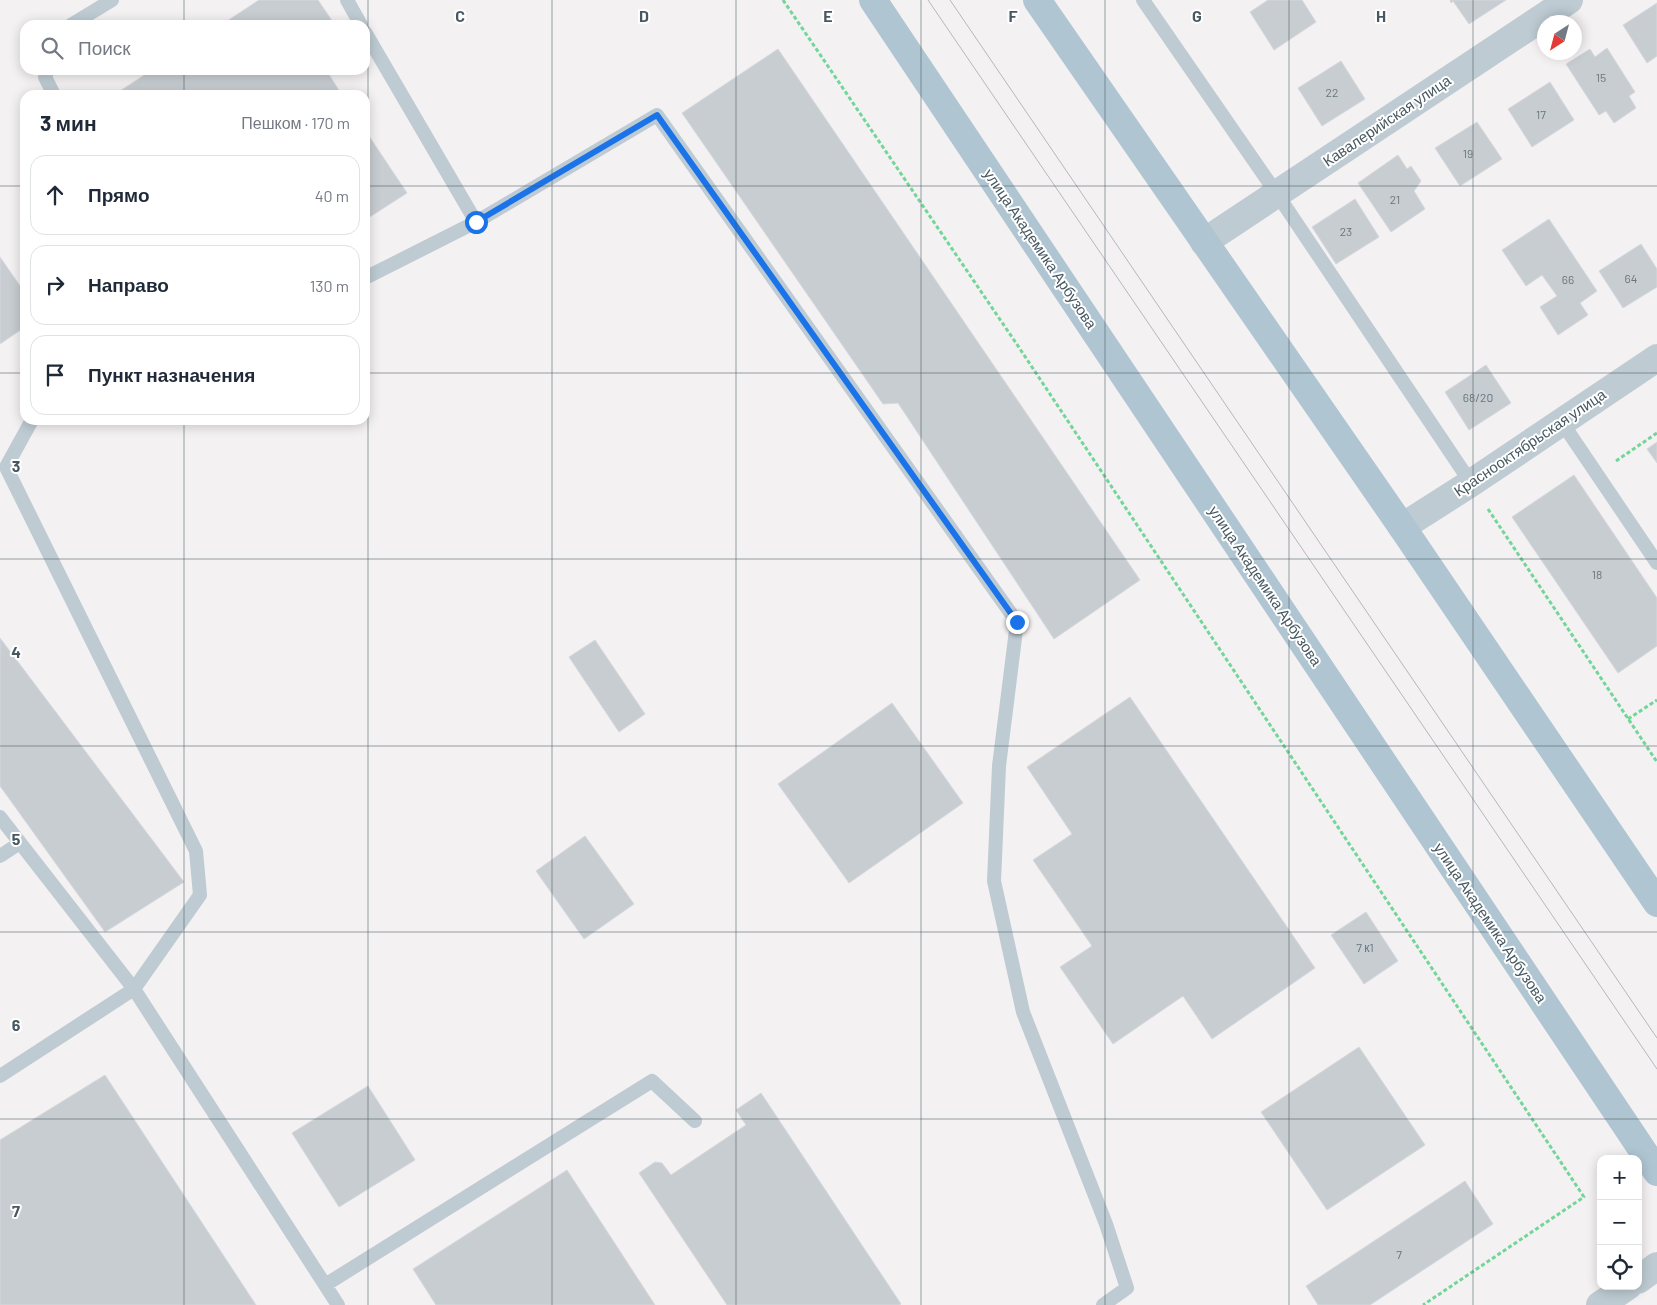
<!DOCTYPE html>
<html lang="ru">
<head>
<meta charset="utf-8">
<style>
  :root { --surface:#fff; --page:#f2f2f3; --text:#1f2937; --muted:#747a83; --line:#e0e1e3 }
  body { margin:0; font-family:Barlow,sans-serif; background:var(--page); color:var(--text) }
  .controls { position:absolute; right:15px; bottom:15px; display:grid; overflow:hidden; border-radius:10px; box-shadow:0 2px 12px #0003 }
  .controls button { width:45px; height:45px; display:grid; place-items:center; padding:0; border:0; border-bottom:1px solid var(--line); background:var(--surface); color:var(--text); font:25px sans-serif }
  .compass { position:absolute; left:1537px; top:15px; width:45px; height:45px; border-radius:50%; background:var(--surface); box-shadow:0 2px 12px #0003; rotate:216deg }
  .stop { position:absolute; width:15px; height:15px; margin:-11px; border:4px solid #1a73e8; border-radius:50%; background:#fff }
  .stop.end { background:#1a73e8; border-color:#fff; box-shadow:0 1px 5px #0008 }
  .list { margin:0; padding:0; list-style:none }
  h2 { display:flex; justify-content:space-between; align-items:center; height:65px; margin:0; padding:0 20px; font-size:21px }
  h2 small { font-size:16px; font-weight:400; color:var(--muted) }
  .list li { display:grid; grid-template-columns:32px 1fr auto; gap:15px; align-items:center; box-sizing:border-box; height:80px; margin:0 10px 10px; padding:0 10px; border:1px solid var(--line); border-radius:15px }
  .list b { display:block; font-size:19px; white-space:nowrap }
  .list em { font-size:16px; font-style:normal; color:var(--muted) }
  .icon { flex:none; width:28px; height:28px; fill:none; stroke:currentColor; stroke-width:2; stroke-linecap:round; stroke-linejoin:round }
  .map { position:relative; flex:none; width:1657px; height:1305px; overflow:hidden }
  .search { position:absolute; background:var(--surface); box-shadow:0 2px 12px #0003; left:20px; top:20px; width:350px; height:55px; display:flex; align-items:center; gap:12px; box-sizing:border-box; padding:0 18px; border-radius:15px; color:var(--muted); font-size:19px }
  .panel { position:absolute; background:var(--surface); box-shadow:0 2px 12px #0003; left:20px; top:90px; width:350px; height:335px; border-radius:15px }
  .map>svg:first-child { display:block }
  .building { fill:#c8cdd2; stroke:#d5d8dd }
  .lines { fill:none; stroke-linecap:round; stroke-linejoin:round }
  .path { stroke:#72d599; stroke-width:3; stroke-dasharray:4 2.5; stroke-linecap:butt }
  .service { stroke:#becbd2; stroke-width:14 }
  .minor { stroke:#becbd2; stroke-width:28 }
  .tertiary { stroke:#becbd2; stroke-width:28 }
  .primary { stroke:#afc5d2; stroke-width:28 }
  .tram { stroke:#b3b8bc; stroke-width:1 }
  .route { stroke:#1a73e8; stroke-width:6 }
  .grid { fill:none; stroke:#475861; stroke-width:1; stroke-opacity:0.55 }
  .labels { text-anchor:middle; stroke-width:4; stroke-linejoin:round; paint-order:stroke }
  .number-label { font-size:12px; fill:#67757d }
  .street-label { font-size:15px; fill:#475861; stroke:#fff }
  .grid-label { font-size:16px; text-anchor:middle; font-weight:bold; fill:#475861; stroke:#fff; stroke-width:4; stroke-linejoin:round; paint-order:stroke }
</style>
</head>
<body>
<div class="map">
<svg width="1657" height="1305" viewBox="0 0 1657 1305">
  <rect width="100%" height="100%" fill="#f4f1f2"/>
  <path class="building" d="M 259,0 L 318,0 L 335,25 L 221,25 Z
    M 1268,0 L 1302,0 L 1316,22 L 1274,50 L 1250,12 Z
    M 1450,0 L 1506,0 L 1469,24 L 1453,1 L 1451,3 Z
    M 1657,3 L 1657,56 L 1647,63 L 1623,25 Z
    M 1607,48 L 1635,92 L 1629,96 L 1636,108 L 1614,123 L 1606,111 L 1599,115 L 1566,64 L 1590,49 L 1595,57 Z
    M 778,49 L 1140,580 L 1054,639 L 898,403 L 883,404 L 682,113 Z
    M 1341,61 L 1365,99 L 1322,126 L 1298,88 Z
    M 152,70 L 326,70 L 342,95 L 123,95 L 120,91 Z
    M 1550,82 L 1574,120 L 1532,147 L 1508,109 Z
    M 1477,122 L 1502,159 L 1460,186 L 1435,148 Z
    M 365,130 L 407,193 L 365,220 Z
    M 1398,155 L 1407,169 L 1411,166 L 1421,181 L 1414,191 L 1425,209 L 1391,232 L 1358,183 Z
    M 1355,199 L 1379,237 L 1336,264 L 1312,227 Z
    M 1549,219 L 1597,291 L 1580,303 L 1588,315 L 1558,335 L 1540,307 L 1557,296 L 1542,275 L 1526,286 L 1502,250 Z
    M 1641,244 L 1657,269 L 1657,287 L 1623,308 L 1599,271 Z
    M 0,257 L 25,293 L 25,327 L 0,344 Z
    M 1486,365 L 1511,403 L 1469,430 L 1445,392 Z
    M 1657,442 L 1657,463 L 1647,449 Z
    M 1574,475 L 1657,598 L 1657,646 L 1618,673 L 1512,517 Z
    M 0,638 L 184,882 L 105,932 L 0,786 Z
    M 595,640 L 645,714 L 619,732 L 569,657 Z
    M 1130,697 L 1315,968 L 1212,1039 L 1183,996 L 1113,1044 L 1060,967 L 1092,946 L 1033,860 L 1072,834 L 1027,767 Z
    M 892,703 L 963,803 L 849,883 L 778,784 Z
    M 585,836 L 634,904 L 584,939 L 536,871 Z
    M 1366,912 L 1398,961 L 1364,984 L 1331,935 Z
    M 1359,1047 L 1425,1145 L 1327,1210 L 1261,1112 Z
    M 105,1075 L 256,1305 L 0,1305 L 0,1140 Z
    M 368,1086 L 415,1160 L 339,1207 L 292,1133 Z
    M 761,1093 L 901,1304 L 899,1305 L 727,1305 L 639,1173 L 655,1162 L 662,1163 L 671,1175 L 746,1125 L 736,1110 Z
    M 567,1170 L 655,1305 L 436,1305 L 413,1269 Z
    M 1465,1181 L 1493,1224 L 1370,1305 L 1318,1305 L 1306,1286 Z"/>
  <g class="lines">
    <path class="path" d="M 783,0 L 1016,343 L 1584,1197 L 1423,1305
      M 1616,461 L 1657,433
      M 1488,509 L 1657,762
      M 1628,719 L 1657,700"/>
    <path class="service" d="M 347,0 L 361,25
      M 1143,0 L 1277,194 L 1471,483
      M 71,25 L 112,0
      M 365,32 L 476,222 L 657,115 L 1017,622 L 999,766 L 994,881 L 1023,1012 L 1106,1224 L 1127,1288 L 1103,1305
      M 48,70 L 45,77 L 54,95
      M 365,278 L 476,222
      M 32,420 L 6,467 L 196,851 L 200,895 L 134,989 L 338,1305
      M 1561,421 L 1657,563
      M 0,817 L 134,989 L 0,1076
      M 0,856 L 20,843
      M 325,1285 L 652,1081 L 695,1121"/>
    <path class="minor" d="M 1204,242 L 1569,0
      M 1402,527 L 1471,483 L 1657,358"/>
    <path class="tertiary" d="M 1638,1280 L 1657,1266
      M 1600,1305 L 1628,1286"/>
    <path class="primary" d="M 873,0 L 1657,1172
      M 1037,0 L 1402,527 L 1657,903"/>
    <path class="tram" d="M 928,0 L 1657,1069
      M 950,0 L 1657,1038"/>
  </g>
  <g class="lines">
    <path class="route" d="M 476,222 L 657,115 L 1017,622"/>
  </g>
  <path class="grid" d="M 184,0 L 184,25M 368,0 L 368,1305M 552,0 L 552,1305M 736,0 L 736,1305M 921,0 L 921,1305M 1105,0 L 1105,1305M 1289,0 L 1289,1305M 1473,0 L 1473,1305M 184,70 L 184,95M 0,186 L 25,186M 365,186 L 1657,186M 0,373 L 25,373M 365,373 L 1657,373M 184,420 L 184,1305M 0,559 L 1657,559M 0,746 L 1657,746M 0,932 L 1657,932M 0,1119 L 1657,1119"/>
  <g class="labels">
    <g class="number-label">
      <text x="1601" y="82">15</text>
      <text x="1332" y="97">22</text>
      <text x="1541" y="119">17</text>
      <text x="1468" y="158">19</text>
      <text x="1395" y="204">21</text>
      <text x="1346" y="236">23</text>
      <text x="1631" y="283">64</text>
      <text x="1568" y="284">66</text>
      <text x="1478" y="402">68/20</text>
      <text x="1597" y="579">18</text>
      <text x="1365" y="952">7 к1</text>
      <text x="1399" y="1259">7</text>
    </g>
    <g class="street-label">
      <text transform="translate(1387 121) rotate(-34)" y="5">Кавалерийская улица</text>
      <text transform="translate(1040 249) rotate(56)" y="5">улица Академика Арбузова</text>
      <text transform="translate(1530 443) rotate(-34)" y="5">Краснооктябрьская улица</text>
      <text transform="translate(1265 586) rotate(56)" y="5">улица Академика Арбузова</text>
      <text transform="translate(1490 923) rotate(56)" y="5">улица Академика Арбузова</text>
    </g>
  </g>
  <g class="grid-label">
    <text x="460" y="22">C</text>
    <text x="644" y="22">D</text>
    <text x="828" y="22">E</text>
    <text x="1013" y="22">F</text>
    <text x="1197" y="22">G</text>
    <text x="1381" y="22">H</text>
    <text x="16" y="472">3</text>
    <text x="16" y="658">4</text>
    <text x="16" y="845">5</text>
    <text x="16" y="1031">6</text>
    <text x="16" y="1217">7</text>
  </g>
</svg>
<div class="controls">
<button>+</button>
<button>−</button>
<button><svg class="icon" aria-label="locate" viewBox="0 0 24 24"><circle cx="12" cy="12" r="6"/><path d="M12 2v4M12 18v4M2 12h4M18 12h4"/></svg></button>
</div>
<svg class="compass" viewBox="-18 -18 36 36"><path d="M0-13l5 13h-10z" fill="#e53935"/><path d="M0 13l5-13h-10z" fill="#747a83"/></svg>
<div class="stop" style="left:476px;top:222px"></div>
<div class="stop end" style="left:1017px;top:622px"></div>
<div class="search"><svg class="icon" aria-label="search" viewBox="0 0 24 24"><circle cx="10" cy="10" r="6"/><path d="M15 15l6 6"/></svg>Поиск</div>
<section class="panel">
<h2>3 мин<small>Пешком · 170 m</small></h2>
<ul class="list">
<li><svg class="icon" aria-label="ahead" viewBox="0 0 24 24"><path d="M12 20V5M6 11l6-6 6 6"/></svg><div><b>Прямо</b></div><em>40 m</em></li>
<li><svg class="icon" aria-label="right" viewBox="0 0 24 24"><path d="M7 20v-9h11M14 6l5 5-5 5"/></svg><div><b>Направо</b></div><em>130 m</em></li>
<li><svg class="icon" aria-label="arrive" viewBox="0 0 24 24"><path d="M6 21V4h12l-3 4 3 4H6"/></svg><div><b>Пункт назначения</b></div></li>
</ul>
</section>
</div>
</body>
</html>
